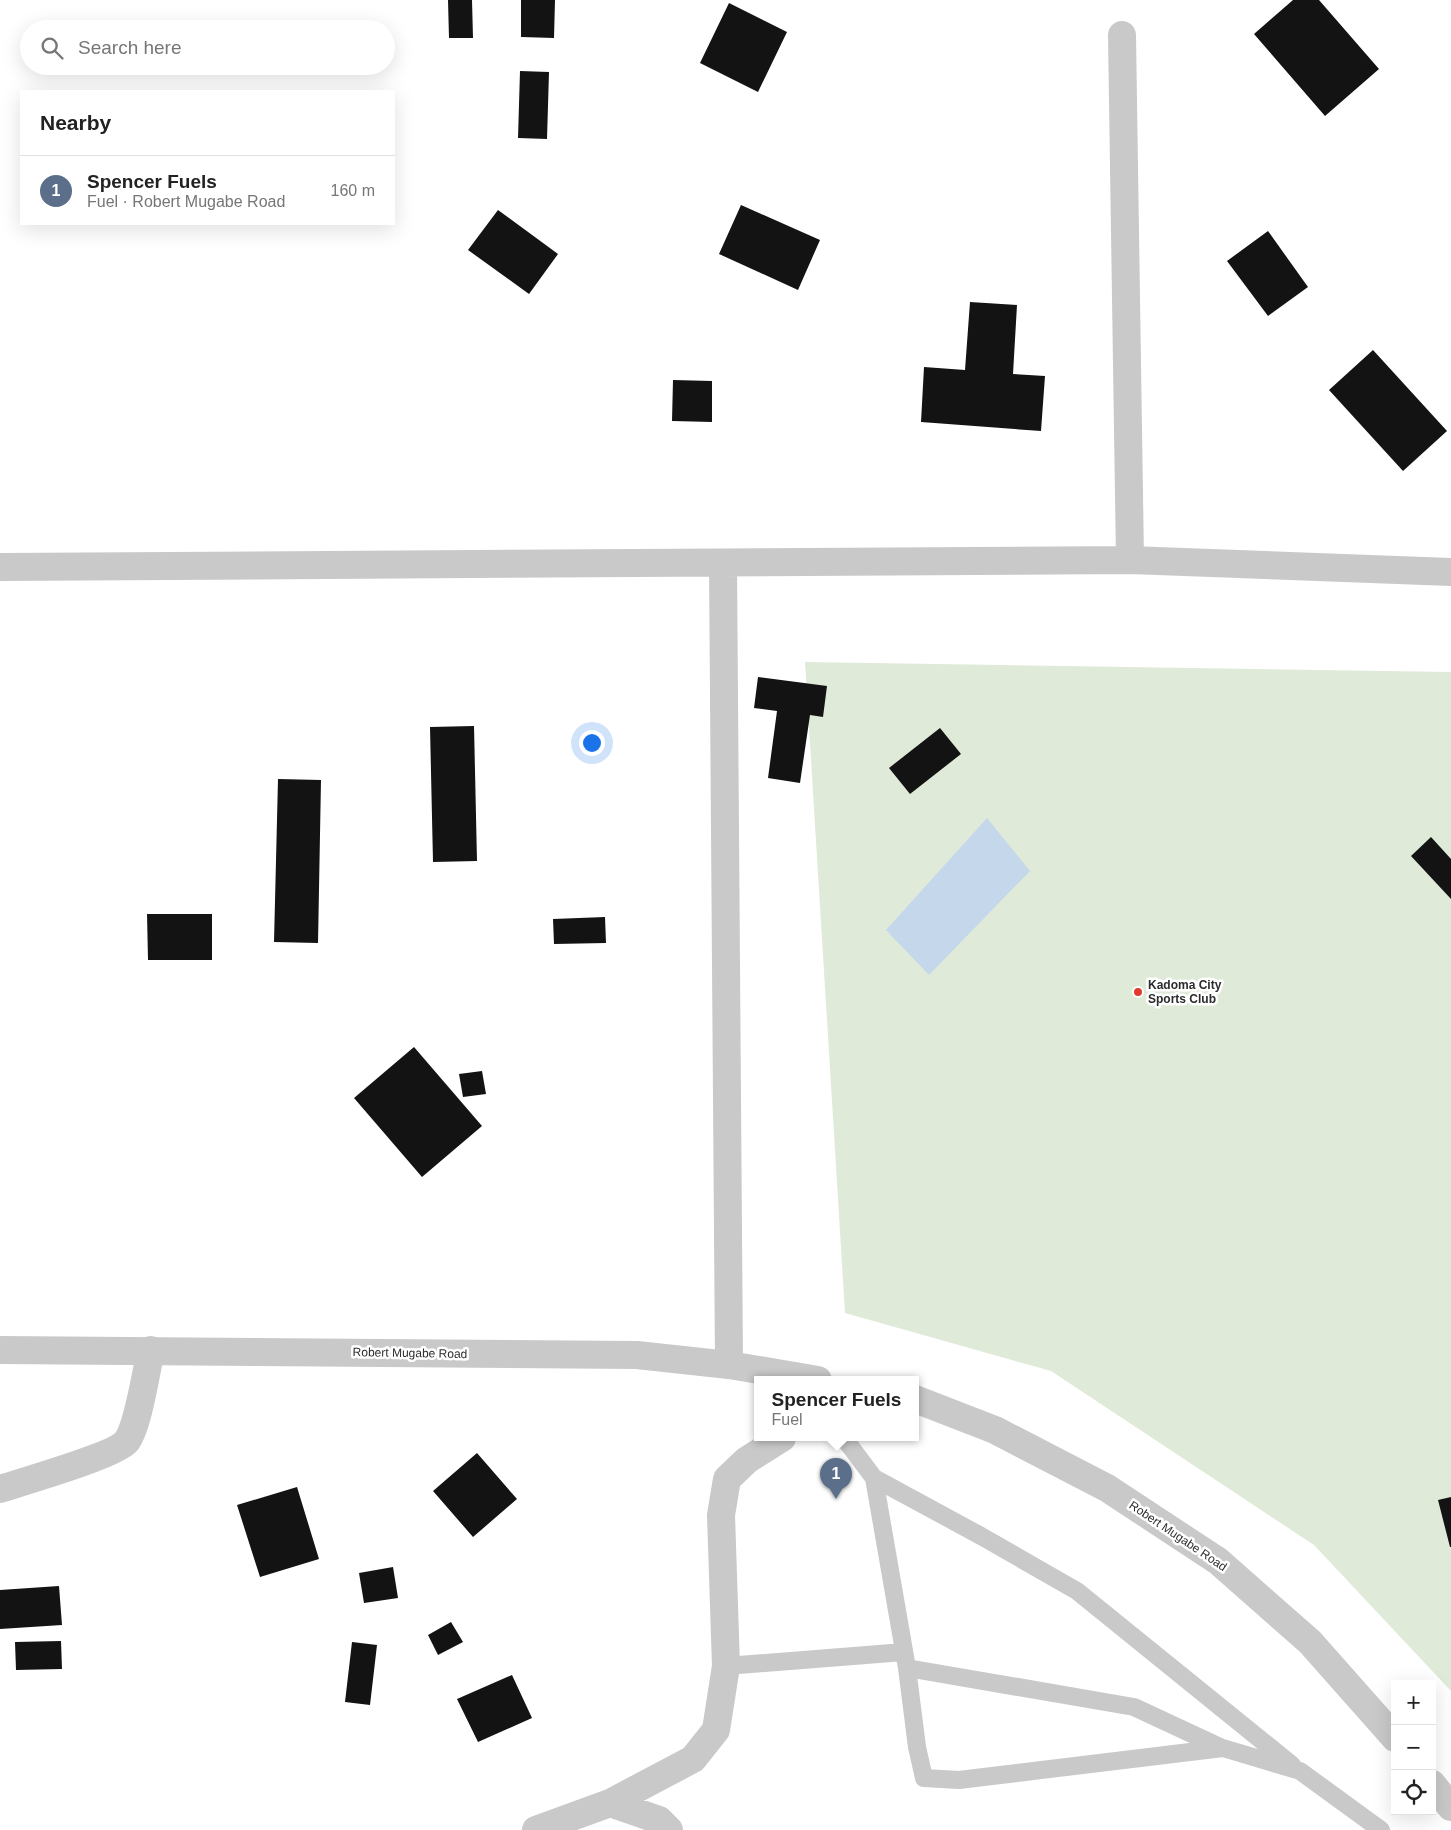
<!DOCTYPE html>
<html lang="en">
<head>
<meta charset="utf-8">
<style>
  :root { --surface:#fff; --page:#f6f6f6; --text:#222; --muted:#767676; --line:#e0e0e0; --accent:#7c3aed }
  body { margin:0; font-family:Arial,sans-serif; background:var(--page); color:var(--text) }
  .controls { position:absolute; right:15px; bottom:15px; display:grid; overflow:hidden; border-radius:0px; box-shadow:0 5px 20px #0002 }
  .controls button { width:45px; height:45px; display:grid; place-items:center; padding:0; border:0; border-bottom:1px solid var(--line); background:var(--surface); color:var(--text); font:25px sans-serif }
  .you { position:absolute; left:591px; top:742px; width:18px; height:18px; margin:-12px; border:4px solid #fff; border-radius:50%; background:#1a73e8; box-shadow:0 0 0 8px #1a73e833 }
  .badge { display:grid; place-items:center; width:32px; height:32px; border-radius:50%; background:var(--accent); color:#fff; font-size:16px; font-weight:700 }
  .pin { position:absolute; translate:-50% -41px; filter:drop-shadow(0 1px 2px #0008) }
  .pin::after { content:''; position:absolute; top:26px; width:18px; height:15px; background:inherit; clip-path:polygon(0 0,100% 0,50% 100%) }
  .popup { position:absolute; left:754px; top:1376px; width:165px; height:65px; box-sizing:border-box; display:grid; place-content:center; border-radius:0px; background:var(--surface); filter:drop-shadow(0 1px 4px #0005); font-size:16px; white-space:nowrap; color:var(--muted) }
  .popup b { font-size:19px; color:var(--text) }
  .popup::after { content:''; position:absolute; left:50%; top:100%; margin-left:-10px; border:10px solid transparent; border-top-color:var(--surface) }
  .list { margin:0; padding:0; list-style:none }
  h2 { display:flex; justify-content:space-between; align-items:center; height:65px; margin:0; padding:0 20px; font-size:21px }
  h2 small { font-size:16px; font-weight:400; color:var(--muted) }
  .list li { display:grid; grid-template-columns:32px 1fr auto; gap:15px; align-items:center; box-sizing:border-box; height:70px; padding:0 20px; border-top:1px solid var(--line) }
  .list b { display:block; font-size:19px; white-space:nowrap }
  .list p { margin:0; font-size:16px; white-space:nowrap; color:var(--muted) }
  .list em { font-size:16px; font-style:normal; color:var(--muted) }
  .icon { flex:none; width:28px; height:28px; fill:none; stroke:currentColor; stroke-width:2; stroke-linecap:round; stroke-linejoin:round }
  .map { position:relative; flex:none; width:1451px; height:1830px; overflow:hidden }
  .search { position:absolute; background:var(--surface); box-shadow:0 5px 20px #0002; left:20px; top:20px; width:375px; height:55px; display:flex; align-items:center; gap:12px; box-sizing:border-box; padding:0 18px; border-radius:28px; color:var(--muted); font-size:19px }
  .panel { position:absolute; background:var(--surface); box-shadow:0 5px 20px #0002; left:20px; top:90px; width:375px; height:135px; border-radius:0px }
  .map>svg:first-child { display:block }
  .green { fill:#e0ead9 }
  .water { fill:#c5d7ea }
  .building { fill:#131313 }
  .lines { fill:none; stroke-linecap:round; stroke-linejoin:round }
  .service { stroke:#c9c9c9; stroke-width:18 }
  .minor { stroke:#c9c9c9; stroke-width:28 }
  .tertiary { stroke:#c9c9c9; stroke-width:28 }
  .poi-dot { fill:#e13b30; stroke:#fff; stroke-width:2 }
  .labels { text-anchor:middle; stroke-width:5; stroke-linejoin:round; paint-order:stroke }
  .poi-label { font-size:12px; font-weight:bold; fill:#2c2c2c; stroke:#fff; text-anchor:start }
  .street-label { font-size:12px; fill:#2c2c2c; stroke:#fff }
</style>
</head>
<body>
<div class="map">
<svg width="1451" height="1830" viewBox="0 0 1451 1830">
  <rect width="100%" height="100%" fill="#fff"/>
  <path class="green" d="M 805,662 L 1451,672 L 1451,1691 L 1314,1545 L 1051,1371 L 845,1313 Z"/>
  <path class="water" d="M 987,818 L 1030,871 L 929,975 L 886,930 Z"/>
  <path class="building" d="M 448,0 L 472,0 L 473,38 L 449,38 Z
    M 521,0 L 555,0 L 554,38 L 521,37 Z
    M 1293,0 L 1319,0 L 1379,69 L 1325,116 L 1254,34 Z
    M 729,3 L 787,32 L 758,92 L 700,63 Z
    M 520,71 L 549,72 L 547,139 L 518,138 Z
    M 741,205 L 820,240 L 798,290 L 719,254 Z
    M 498,210 L 558,254 L 529,294 L 468,250 Z
    M 1268,231 L 1308,287 L 1268,316 L 1227,261 Z
    M 970,302 L 1017,305 L 1013,374 L 1045,376 L 1041,431 L 921,422 L 924,367 L 965,370 Z
    M 1373,350 L 1447,431 L 1403,471 L 1329,390 Z
    M 673,380 L 712,381 L 712,422 L 672,421 Z
    M 758,677 L 827,686 L 823,717 L 810,715 L 800,783 L 768,778 L 777,711 L 754,708 Z
    M 474,726 L 477,861 L 433,862 L 430,727 Z
    M 940,728 L 961,754 L 910,794 L 889,768 Z
    M 278,779 L 321,780 L 318,943 L 274,942 Z
    M 1431,837 L 1451,859 L 1451,899 L 1411,856 Z
    M 147,914 L 212,914 L 212,960 L 148,960 Z
    M 605,917 L 606,943 L 554,944 L 553,919 Z
    M 414,1047 L 482,1126 L 422,1177 L 354,1098 Z
    M 482,1071 L 486,1094 L 463,1097 L 459,1074 Z
    M 477,1453 L 517,1499 L 473,1537 L 433,1491 Z
    M 297,1487 L 319,1559 L 260,1577 L 237,1505 Z
    M 1451,1497 L 1451,1547 L 1450,1547 L 1438,1500 Z
    M 393,1567 L 398,1598 L 364,1603 L 359,1573 Z
    M 59,1586 L 62,1625 L 0,1629 L 0,1590 Z
    M 451,1622 L 463,1642 L 438,1655 L 428,1635 Z
    M 61,1641 L 62,1669 L 16,1670 L 15,1642 Z
    M 352,1642 L 377,1645 L 370,1705 L 345,1702 Z
    M 512,1675 L 532,1718 L 478,1742 L 457,1699 Z"/>
  <g class="lines">
    <path class="service" d="M 844,1438 L 874,1478 L 907,1668 L 917,1747 L 924,1778 L 959,1780 L 1223,1748 L 1300,1771 L 1381,1830
      M 874,1478 L 981,1536 L 1077,1591 L 1292,1765
      M 726,1666 L 904,1652
      M 907,1668 L 1134,1707 L 1222,1748"/>
    <path class="minor" d="M 1122,35 L 1130,560
      M 723,563 L 729,1365
      M 0,567 L 1130,560 L 1451,572
      M 0,1489 C 22,1482 115,1455 126,1442 C 138,1428 146,1371 151,1350
      M 610,1803 L 693,1759 L 716,1730 L 726,1666 L 721,1515 L 727,1479 L 747,1460 L 782,1438
      M 536,1830 L 610,1803 L 659,1820 L 669,1830"/>
    <path class="tertiary" d="M 0,1350 L 637,1355 L 729,1365 L 818,1380
      M 915,1399 L 995,1430 L 1107,1488 L 1218,1561 L 1310,1642 L 1395,1738
      M 1432,1784 L 1451,1807"/>
  </g>
  <circle class="poi-dot" cx="1138" cy="992" r="5"/>
  <g class="labels">
    <g class="poi-label">
      <text x="1148" y="989">Kadoma City<tspan x="1148" dy="14">Sports Club</tspan></text>
    </g>
    <g class="street-label">
      <text transform="translate(410 1353) rotate(1)" y="4">Robert Mugabe Road</text>
      <text transform="translate(1178 1536) rotate(34)" y="4">Robert Mugabe Road</text>
    </g>
  </g>
</svg>
<div class="controls">
<button>+</button>
<button>−</button>
<button><svg class="icon" aria-label="locate" viewBox="0 0 24 24"><circle cx="12" cy="12" r="6"/><path d="M12 2v4M12 18v4M2 12h4M18 12h4"/></svg></button>
</div>
<div class="you"></div>
<div class="pin badge" style="left:836px;top:1499px;background:#5c6f8a">1</div>
<div class="popup"><b>Spencer Fuels</b>Fuel</div>
<div class="search"><svg class="icon" aria-label="search" viewBox="0 0 24 24"><circle cx="10" cy="10" r="6"/><path d="M15 15l6 6"/></svg>Search here</div>
<section class="panel">
<h2>Nearby<small></small></h2>
<ul class="list">
<li><span class="badge" style="background:#5c6f8a">1</span><div><b>Spencer Fuels</b><p>Fuel · Robert Mugabe Road</p></div><em>160 m</em></li>
</ul>
</section>
</div>
</body>
</html>
